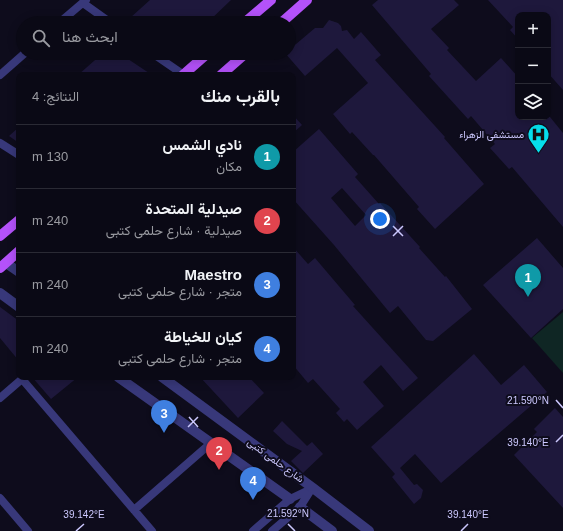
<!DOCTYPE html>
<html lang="ar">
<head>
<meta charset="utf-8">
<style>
  :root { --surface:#0a0915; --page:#181722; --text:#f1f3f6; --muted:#999aa0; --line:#2a2a34; --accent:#0f766e }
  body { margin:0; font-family:Helvetica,Vazirmatn,sans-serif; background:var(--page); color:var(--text); direction:rtl }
  .controls { position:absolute; right:12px; top:12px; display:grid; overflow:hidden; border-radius:8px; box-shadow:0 2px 10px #0003 }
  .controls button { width:36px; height:36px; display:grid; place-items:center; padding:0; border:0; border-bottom:1px solid var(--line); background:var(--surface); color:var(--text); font:20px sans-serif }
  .you { position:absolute; left:380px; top:219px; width:14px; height:14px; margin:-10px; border:3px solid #fff; border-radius:50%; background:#1a73e8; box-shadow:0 0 0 6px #1a73e833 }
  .badge { display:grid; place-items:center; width:26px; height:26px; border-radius:50%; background:var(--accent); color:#fff; font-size:13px; font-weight:700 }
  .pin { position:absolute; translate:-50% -33px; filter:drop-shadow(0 1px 2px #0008) }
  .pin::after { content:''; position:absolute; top:21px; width:14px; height:12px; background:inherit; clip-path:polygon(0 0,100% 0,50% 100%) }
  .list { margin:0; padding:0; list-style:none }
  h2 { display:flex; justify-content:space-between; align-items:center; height:52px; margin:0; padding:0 16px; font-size:17px }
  h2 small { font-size:13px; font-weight:400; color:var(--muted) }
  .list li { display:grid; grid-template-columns:26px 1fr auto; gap:12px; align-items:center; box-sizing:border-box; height:64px; padding:0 16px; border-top:1px solid var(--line) }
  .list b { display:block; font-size:15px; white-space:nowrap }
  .list p { margin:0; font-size:13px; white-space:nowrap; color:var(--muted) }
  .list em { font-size:13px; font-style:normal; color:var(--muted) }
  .icon { flex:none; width:22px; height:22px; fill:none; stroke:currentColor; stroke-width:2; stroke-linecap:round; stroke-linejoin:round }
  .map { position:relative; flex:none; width:563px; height:531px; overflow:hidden; direction:ltr }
  .search { position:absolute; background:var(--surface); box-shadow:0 2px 10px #0003; left:16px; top:16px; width:280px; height:44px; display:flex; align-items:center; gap:10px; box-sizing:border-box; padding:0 14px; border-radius:22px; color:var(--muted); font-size:15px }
  .panel { position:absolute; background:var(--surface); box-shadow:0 2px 10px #0003; left:16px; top:72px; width:280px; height:308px; border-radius:8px; direction:rtl }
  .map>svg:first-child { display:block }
  .garden { fill:#0f2624 }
  .building { fill:#1e183c; fill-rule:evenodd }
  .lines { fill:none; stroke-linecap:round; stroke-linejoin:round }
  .minor { stroke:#38387a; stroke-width:8 }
  .tertiary { stroke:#38387a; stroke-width:10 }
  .primary { stroke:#b452fa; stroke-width:10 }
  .ticks { fill:none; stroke:#ccc8fe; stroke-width:1.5 }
  .labels { text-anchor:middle; stroke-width:4; stroke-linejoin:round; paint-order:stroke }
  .poi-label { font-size:10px; fill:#ccc8fe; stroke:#0e0c1c; text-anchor:end }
  .street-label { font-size:10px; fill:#ccc8fe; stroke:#0e0c1c }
  .ticks-label { font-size:10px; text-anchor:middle; fill:#ccc8fe; stroke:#0e0c1c; stroke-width:4; stroke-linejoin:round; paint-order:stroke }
</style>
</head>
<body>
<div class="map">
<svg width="563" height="531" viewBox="0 0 563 531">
  <rect width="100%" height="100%" fill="#0e0c1c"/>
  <path class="garden" d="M 563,312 L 563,373 L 532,338 Z"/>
  <path class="building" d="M 150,0 L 231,0 L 207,23 L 135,23 L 130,18 Z
    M 378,0 L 454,0 L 459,5 L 431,29 L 449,48 L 447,50 L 476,81 L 501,58 L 518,77 L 518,117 L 550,117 L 563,133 L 563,227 L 512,167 L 509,169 L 490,148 L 495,144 L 471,116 L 468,119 L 429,76 L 431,74 L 372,5 Z
    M 488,0 L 563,0 L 563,90 L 548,73 L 548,15 L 518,15 L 518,39 L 510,30 L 513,27 Z
    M 329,20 L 338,23 L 341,26 L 342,31 L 347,30 L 354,39 L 361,32 L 381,55 L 375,60 L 445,137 L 444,138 L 484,184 L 435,229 L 417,209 L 419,207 L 374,155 L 373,155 L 352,132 L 350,134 L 333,114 L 368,83 L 337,48 L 305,76 L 285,53 L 289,53 L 289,50 L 315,28 L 323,28 Z
    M 103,53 L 119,53 L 152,75 L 78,75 Z
    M 293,115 L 302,125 L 293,133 Z
    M 19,127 L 19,143 L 9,136 Z
    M 319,129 L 358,174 L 355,177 L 379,204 L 380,203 L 420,247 L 419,248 L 445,277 L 446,276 L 472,309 L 433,341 L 426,340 L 398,306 L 390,313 L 334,245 L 293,199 L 293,152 ZM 342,188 L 366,215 L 355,226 L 331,198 Z
    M 537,238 L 563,268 L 563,309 L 531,338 L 483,285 Z
    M 293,247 L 308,264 L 315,258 L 355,305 L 353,306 L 418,378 L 403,391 L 381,365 L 363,382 L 384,406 L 357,430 L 347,419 L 344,422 L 336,413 L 340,409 L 313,379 L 308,383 L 293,365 Z
    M 0,307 L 19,321 L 19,361 L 0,338 Z
    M 474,354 L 501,385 L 524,365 L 547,392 L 441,483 L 415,454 L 400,468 L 414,485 L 417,484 L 423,490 L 421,498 L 414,504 L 392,477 L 395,474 L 371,447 Z
    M 32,377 L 78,377 L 51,399 Z
    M 200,377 L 249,377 L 264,393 L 238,418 Z
    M 555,408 L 563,417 L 563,508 L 514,455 L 537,432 L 534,429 Z
    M 282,421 L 307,446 L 312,442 L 323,454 L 303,473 L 291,461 L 302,451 L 287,444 L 273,431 Z"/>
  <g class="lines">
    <path class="minor" d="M 83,3 L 111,23
      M 59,23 L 86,0
      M 152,53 L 184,75
      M 0,75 L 25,53
      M 0,143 L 19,155
      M 0,398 L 22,379 L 152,531
      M 0,498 L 28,531
      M 134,510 L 211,443
      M 253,531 L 290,499 L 313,488
      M 272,531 L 300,507 L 312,488"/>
    <path class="tertiary" d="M 6,263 L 19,272
      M 0,293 L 19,307
      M 118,377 L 290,499
      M 162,377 L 313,488 L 369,531
      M 300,507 L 332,531"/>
    <path class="primary" d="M 244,23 L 271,0
      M 281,23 L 307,0
      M 183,75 L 208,53
      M 221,75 L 246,53
      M 0,236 L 19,220
      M 0,268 L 19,251"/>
  </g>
  <path class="ticks" d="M 393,226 L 403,236M 393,236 L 403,226M 556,400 L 563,408M 189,417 L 198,427M 188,427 L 198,417M 556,442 L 563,435M 288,524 L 295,531M 76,531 L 84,524M 461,531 L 468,524"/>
  <defs>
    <symbol id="hospital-pin" viewBox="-11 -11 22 30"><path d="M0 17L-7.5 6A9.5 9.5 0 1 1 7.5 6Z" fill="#06dfec" stroke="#0e0c1c"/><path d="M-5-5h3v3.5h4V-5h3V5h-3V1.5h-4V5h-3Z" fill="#111"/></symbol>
  </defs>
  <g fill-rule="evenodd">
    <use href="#hospital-pin" x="526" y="122" width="25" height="34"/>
  </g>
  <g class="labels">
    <g class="poi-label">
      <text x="524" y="138">مستشفى الزهراء</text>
    </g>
    <g class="street-label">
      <text transform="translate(276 460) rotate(36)" y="4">شارع حلمى كتبى</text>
    </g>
  </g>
  <g class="ticks-label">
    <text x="528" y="404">21.590°N</text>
    <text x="528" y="446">39.140°E</text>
    <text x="288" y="517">21.592°N</text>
    <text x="84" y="518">39.142°E</text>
    <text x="468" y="518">39.140°E</text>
  </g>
</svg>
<div class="controls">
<button>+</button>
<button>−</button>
<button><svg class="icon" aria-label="layers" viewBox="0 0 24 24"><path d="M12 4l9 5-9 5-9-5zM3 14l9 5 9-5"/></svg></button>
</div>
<div class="you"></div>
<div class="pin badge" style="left:528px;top:297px;background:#0f9aa8">1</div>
<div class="pin badge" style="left:219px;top:470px;background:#e0444e">2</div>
<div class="pin badge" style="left:164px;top:433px;background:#3f7fe0">3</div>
<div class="pin badge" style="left:253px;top:500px;background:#3f7fe0">4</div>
<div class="search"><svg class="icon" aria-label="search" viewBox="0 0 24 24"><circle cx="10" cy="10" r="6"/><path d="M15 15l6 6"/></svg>ابحث هنا</div>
<section class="panel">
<h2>بالقرب منك<small>النتائج: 4</small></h2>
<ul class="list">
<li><span class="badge" style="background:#0f9aa8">1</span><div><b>نادي الشمس</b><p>مكان</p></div><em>130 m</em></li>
<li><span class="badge" style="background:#e0444e">2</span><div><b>صيدلية المتحدة</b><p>صيدلية · شارع حلمى كتبى</p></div><em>240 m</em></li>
<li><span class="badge" style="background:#3f7fe0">3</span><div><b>Maestro</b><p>متجر · شارع حلمى كتبى</p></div><em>240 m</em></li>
<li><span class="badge" style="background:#3f7fe0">4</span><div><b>كيان للخياطة</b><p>متجر · شارع حلمى كتبى</p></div><em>240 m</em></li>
</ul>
</section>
</div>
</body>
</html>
